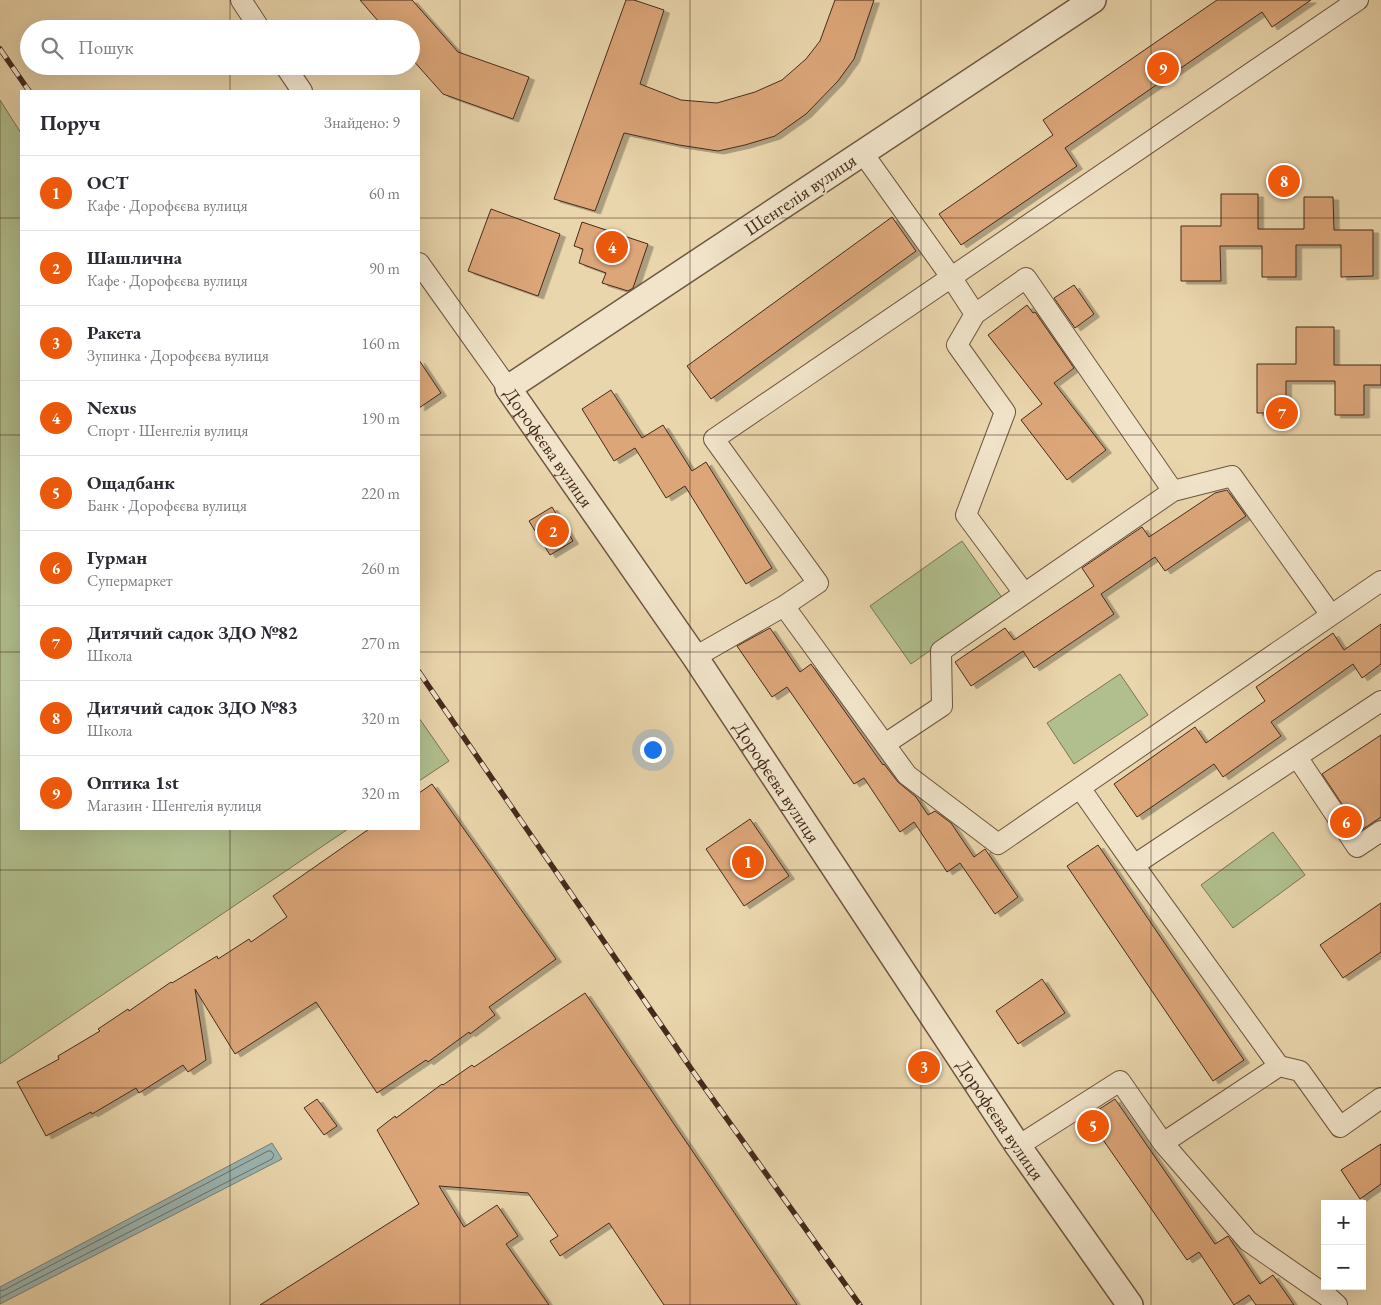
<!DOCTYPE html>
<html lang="uk">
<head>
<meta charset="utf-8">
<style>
  :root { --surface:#fff; --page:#f7f7f7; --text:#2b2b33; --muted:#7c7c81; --line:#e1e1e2; --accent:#ea580c }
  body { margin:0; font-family:"EB Garamond",serif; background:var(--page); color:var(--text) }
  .controls { position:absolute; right:15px; bottom:15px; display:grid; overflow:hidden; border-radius:0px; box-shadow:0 5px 20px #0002 }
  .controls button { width:45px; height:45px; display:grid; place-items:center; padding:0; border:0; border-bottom:1px solid var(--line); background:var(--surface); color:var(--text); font:25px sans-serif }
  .you { position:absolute; left:652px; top:749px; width:18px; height:18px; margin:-12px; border:4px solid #fff; border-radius:50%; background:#1a73e8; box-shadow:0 0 0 8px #1a73e833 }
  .badge { display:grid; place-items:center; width:32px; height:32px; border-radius:50%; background:var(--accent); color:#fff; font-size:16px; font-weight:700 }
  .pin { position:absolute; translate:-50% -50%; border:2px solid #fff; box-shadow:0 1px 5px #0006 }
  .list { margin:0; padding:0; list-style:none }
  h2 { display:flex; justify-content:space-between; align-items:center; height:65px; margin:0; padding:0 20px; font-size:21px }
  h2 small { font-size:16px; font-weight:400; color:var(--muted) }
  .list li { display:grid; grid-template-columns:32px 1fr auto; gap:15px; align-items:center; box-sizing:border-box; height:75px; padding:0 20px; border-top:1px solid var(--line) }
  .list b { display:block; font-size:19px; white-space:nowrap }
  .list p { margin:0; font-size:16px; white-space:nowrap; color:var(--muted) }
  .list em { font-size:16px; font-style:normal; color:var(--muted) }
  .icon { flex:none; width:28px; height:28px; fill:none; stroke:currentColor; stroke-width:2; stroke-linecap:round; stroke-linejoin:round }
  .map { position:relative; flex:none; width:1381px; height:1305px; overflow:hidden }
  .search { position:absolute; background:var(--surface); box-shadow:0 5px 20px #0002; left:20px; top:20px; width:400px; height:55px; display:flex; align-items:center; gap:12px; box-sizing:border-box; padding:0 18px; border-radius:28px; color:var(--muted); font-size:19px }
  .panel { position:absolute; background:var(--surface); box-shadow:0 5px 20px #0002; left:20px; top:90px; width:400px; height:740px; border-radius:0px }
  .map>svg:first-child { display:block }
  .green { fill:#b1bf8e; stroke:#7a7456 }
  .water { fill:#9bb7b4; stroke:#787f78 }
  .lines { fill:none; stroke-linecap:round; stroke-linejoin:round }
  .shore { stroke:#707068; stroke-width:1 }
  .building { fill:#dca679; stroke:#442a1d; filter:url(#shadow) }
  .minor-casing { stroke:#6e5541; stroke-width:22 }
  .tertiary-casing { stroke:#6e5541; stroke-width:28 }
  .minor { stroke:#f1e4ca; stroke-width:20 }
  .tertiary { stroke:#f1e4ca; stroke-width:25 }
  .rail-casing { stroke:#442a1d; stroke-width:5.5 }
  .rail { stroke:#f1e4ca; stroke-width:4; stroke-dasharray:11; stroke-linecap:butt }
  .grid { fill:none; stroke:#442a1d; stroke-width:1; stroke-opacity:0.55 }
  .labels { text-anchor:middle; stroke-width:4; stroke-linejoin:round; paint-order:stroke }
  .street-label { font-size:19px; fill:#442a1d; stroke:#f1e4ca }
</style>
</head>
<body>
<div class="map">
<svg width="1381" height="1305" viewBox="0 0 1381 1305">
  <defs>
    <filter id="shadow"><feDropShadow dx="5.5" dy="3" stdDeviation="0" flood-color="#0004"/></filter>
  </defs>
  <rect width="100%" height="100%" fill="#ead6ad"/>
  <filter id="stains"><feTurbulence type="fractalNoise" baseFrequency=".004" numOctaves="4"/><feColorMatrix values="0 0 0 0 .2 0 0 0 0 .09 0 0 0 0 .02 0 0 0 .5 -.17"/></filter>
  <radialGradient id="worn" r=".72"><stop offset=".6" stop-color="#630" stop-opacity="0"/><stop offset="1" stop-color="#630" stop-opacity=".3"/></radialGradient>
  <path class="green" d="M 0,100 L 21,133 L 21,829 L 348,829 L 0,1064 Z
    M 962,541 L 1003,599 L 911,664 L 870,606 Z
    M 1120,674 L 1148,715 L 1074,764 L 1047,723 Z
    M 419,718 L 449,761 L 419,781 Z
    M 1273,832 L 1305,875 L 1233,928 L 1201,885 Z"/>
  <path class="water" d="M 272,1143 L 282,1159 L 0,1304 L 0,1287 Z"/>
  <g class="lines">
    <path class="shore" d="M 0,1291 L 4,1290 L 268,1151 L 271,1151 L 274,1155 L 272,1159 L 0,1298"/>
  </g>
  <path class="building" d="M 360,0 L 412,0 L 458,52 L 529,77 L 513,119 L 443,94 L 411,58 L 411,29 L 385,29 Z
    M 626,0 L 634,0 L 664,10 L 640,84 L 681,100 L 717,103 L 755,92 L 782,80 L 806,59 L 820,41 L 835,0 L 874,0 L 854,59 L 838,81 L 806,114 L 775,136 L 745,145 L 718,151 L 679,145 L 624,133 L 595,211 L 554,199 Z
    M 1217,0 L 1311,0 L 1272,27 L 1262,12 L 1065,148 L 1077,166 L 961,245 L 939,214 L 1053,135 L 1043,120 Z
    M 1221,194 L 1258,194 L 1258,229 L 1304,229 L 1304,197 L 1333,197 L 1334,230 L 1373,230 L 1373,276 L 1341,277 L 1341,245 L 1296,245 L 1296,277 L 1262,277 L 1262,246 L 1220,246 L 1221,281 L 1181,281 L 1181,226 L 1221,226 Z
    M 491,209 L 560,234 L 538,296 L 468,271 Z
    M 892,217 L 916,251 L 711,399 L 687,366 Z
    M 582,222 L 648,244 L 633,288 L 628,291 L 602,283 L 606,273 L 579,263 L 583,249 L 574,246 Z
    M 1074,285 L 1094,314 L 1075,328 L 1054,298 Z
    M 1027,305 L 1033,313 L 1035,312 L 1074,368 L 1054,383 L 1106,450 L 1067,480 L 1021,420 L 1042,404 L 988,335 Z
    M 1296,327 L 1334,327 L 1334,365 L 1381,365 L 1381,385 L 1364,385 L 1364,415 L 1335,415 L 1335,381 L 1286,381 L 1286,413 L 1257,413 L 1257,364 L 1296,364 Z
    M 419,360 L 441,393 L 419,408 Z
    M 611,390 L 642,438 L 663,425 L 692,471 L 706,462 L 772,568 L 746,584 L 685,486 L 666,498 L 635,448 L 614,461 L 582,409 Z
    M 1227,490 L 1246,516 L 1165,571 L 1155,557 L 1101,594 L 1114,614 L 1034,668 L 1023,651 L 971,686 L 955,662 L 1005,628 L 1014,640 L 1094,586 L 1082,568 L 1142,527 L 1149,537 L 1215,493 Z
    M 552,507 L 573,541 L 550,555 L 529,521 Z
    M 1381,624 L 1381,664 L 1362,678 L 1353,664 L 1271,722 L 1281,736 L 1223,777 L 1214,764 L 1137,817 L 1114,784 L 1195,727 L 1206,743 L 1265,701 L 1256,687 L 1333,633 L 1344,650 Z
    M 770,628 L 800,672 L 811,664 L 883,765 L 884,764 L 898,782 L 916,797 L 928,815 L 935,811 L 951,823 L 974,857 L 985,849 L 1018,897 L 995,914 L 960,863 L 947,872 L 914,822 L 900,832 L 864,778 L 854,784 L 787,687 L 772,697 L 737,646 Z
    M 1381,735 L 1381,817 L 1360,831 L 1322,774 Z
    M 432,784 L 556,959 L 489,1007 L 495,1015 L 470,1034 L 469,1032 L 428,1062 L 426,1060 L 377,1093 L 316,1002 L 235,1054 L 195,989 L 206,1060 L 188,1072 L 183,1065 L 139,1093 L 136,1088 L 92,1114 L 91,1112 L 46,1136 L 17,1082 L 59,1059 L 58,1056 L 100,1031 L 98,1029 L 128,1009 L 129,1011 L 171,982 L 172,983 L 217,956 L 218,959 L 249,939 L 251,942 L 287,917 L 273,896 L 369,829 L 419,829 L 419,793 Z
    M 750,819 L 789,876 L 744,906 L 706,849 Z
    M 1098,845 L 1244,1060 L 1213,1081 L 1067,866 Z
    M 1381,903 L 1381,952 L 1343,978 L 1320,945 Z
    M 1042,979 L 1065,1013 L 1018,1044 L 996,1011 Z
    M 585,993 L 797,1305 L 664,1305 L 609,1223 L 560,1256 L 550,1241 L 558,1236 L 528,1193 L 439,1186 L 464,1227 L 497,1205 L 518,1236 L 506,1244 L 549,1305 L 260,1305 L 419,1204 L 377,1130 L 395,1116 L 396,1118 L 442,1084 L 443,1085 L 472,1065 L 474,1067 Z
    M 317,1099 L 337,1126 L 324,1135 L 304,1108 Z
    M 1115,1099 L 1215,1244 L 1228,1236 L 1260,1284 L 1273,1275 L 1294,1305 L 1256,1305 L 1249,1295 L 1234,1305 L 1199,1252 L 1187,1260 L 1087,1117 Z
    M 1381,1144 L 1381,1184 L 1360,1199 L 1341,1170 Z"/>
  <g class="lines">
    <defs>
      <path id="minor" d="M 241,0 L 260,29
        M 285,66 L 302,91
        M 862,152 L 951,277 L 975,314 L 1026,278 L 1173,491 L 941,651 L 942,706 L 885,744
        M 419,263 L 508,388
        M 975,314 L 957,345 L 1005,412 L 966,515 L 1024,593
        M 1173,491 L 1232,476 L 1331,615
        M 784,606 L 818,583 L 714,439 L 1358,0
        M 695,657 L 784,606 L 907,775 L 998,844 L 1381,581
        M 1297,757 L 1357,847 L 1381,831
        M 1134,865 L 1381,701
        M 1279,1066 L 1300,1071 L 1340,1127 L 1381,1098
        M 1163,1143 L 1248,1241 L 1327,1296 L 1337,1305
        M 1018,1146 L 1120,1081 L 1163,1143 L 1279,1066 L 1134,865 L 1080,788"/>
      <g id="tertiary">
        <path id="s1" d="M 1093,0 L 508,388 L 695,657 L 1018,1146 L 1130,1305"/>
      </g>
    </defs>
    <use href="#minor" class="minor-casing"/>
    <use href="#tertiary" class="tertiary-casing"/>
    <use href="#minor" class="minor"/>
    <use href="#tertiary" class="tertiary"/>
    <defs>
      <path id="rail" d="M 0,49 L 29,91
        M 419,672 L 692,1070 L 860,1305"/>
    </defs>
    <use href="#rail" class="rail-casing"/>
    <use href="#rail" class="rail"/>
  </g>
  <path class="grid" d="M 230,0 L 230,29M 460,0 L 460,1305M 690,0 L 690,1305M 921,0 L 921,1305M 1151,0 L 1151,1305M 230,66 L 230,91M 0,218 L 21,218M 419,218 L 1381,218M 0,435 L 21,435M 419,435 L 1381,435M 0,652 L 21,652M 419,652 L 1381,652M 230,829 L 230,1305M 0,870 L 1381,870M 0,1088 L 1381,1088"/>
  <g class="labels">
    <g class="street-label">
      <text transform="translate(800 194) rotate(-34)" y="7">Шенгелія вулиця</text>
      <text dy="7" stroke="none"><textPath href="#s1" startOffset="774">Дорофєєва вулиця</textPath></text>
      <text dy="7" stroke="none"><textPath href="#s1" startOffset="1179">Дорофєєва вулиця</textPath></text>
      <text dy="7" stroke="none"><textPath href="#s1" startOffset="1584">Дорофєєва вулиця</textPath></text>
    </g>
  </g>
  <rect width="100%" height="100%" filter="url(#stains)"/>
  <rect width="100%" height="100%" fill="url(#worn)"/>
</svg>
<div class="controls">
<button>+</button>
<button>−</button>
</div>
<div class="you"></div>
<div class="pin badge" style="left:748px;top:862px">1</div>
<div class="pin badge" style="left:553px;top:531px">2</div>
<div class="pin badge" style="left:924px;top:1067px">3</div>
<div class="pin badge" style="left:612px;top:247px">4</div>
<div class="pin badge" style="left:1093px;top:1126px">5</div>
<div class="pin badge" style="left:1346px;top:822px">6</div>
<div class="pin badge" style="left:1282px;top:413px">7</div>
<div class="pin badge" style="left:1284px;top:181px">8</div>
<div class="pin badge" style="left:1163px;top:68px">9</div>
<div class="search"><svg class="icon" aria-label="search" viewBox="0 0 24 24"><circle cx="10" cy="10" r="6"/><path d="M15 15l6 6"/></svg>Пошук</div>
<section class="panel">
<h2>Поруч<small>Знайдено: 9</small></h2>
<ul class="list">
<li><span class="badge">1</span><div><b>ОСТ</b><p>Кафе · Дорофєєва вулиця</p></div><em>60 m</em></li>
<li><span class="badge">2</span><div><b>Шашлична</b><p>Кафе · Дорофєєва вулиця</p></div><em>90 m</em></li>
<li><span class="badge">3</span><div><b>Ракета</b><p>Зупинка · Дорофєєва вулиця</p></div><em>160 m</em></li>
<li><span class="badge">4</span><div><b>Nexus</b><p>Спорт · Шенгелія вулиця</p></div><em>190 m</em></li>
<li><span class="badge">5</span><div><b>Ощадбанк</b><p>Банк · Дорофєєва вулиця</p></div><em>220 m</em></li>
<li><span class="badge">6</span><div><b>Гурман</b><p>Супермаркет</p></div><em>260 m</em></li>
<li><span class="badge">7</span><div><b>Дитячий садок ЗДО №82</b><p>Школа</p></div><em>270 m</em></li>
<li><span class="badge">8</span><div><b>Дитячий садок ЗДО №83</b><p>Школа</p></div><em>320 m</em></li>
<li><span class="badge">9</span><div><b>Оптика 1st</b><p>Магазин · Шенгелія вулиця</p></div><em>320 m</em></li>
</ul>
</section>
</div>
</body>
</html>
